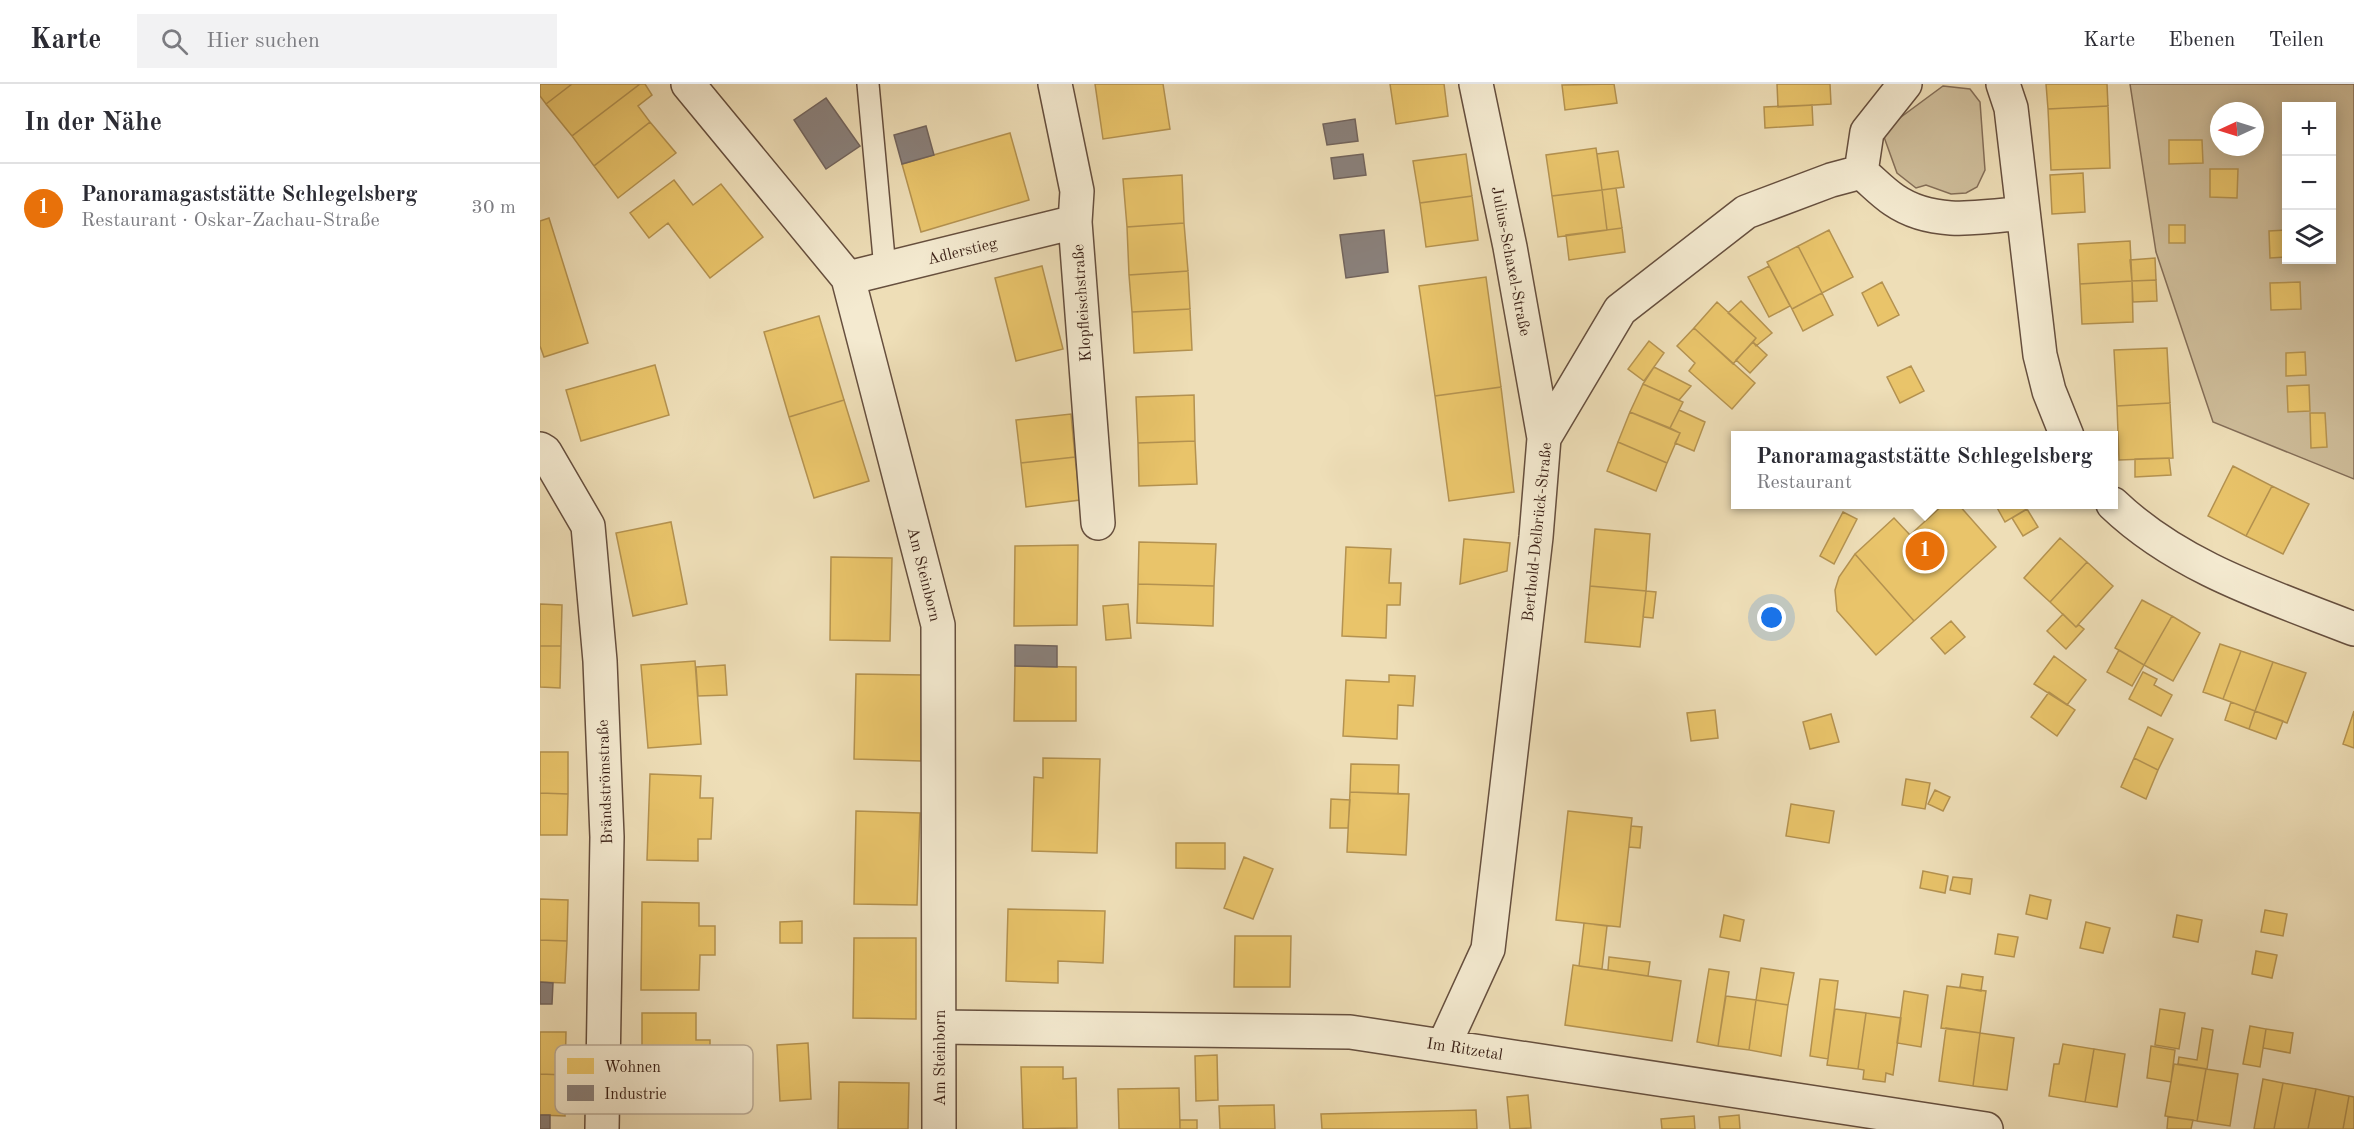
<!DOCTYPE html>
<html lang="de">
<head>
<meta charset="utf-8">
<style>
  :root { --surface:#fff; --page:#f2f2f3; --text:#2b2b33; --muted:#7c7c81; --line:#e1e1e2; --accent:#8f2418 }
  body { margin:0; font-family:"Old Standard TT",serif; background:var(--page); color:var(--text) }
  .controls { position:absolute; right:18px; top:18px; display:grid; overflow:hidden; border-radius:0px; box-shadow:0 3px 15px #0003 }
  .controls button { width:54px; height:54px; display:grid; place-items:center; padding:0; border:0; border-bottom:2px solid var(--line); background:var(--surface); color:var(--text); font:30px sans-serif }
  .compass { position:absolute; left:1670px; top:18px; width:54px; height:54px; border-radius:50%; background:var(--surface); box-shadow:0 3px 15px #0003; rotate:266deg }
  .you { position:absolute; left:1232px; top:534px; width:21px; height:21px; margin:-15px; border:4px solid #fff; border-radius:50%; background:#1a73e8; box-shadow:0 0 0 9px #1a73e833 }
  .badge { display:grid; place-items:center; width:39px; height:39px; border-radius:50%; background:var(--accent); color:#fff; font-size:20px; font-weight:700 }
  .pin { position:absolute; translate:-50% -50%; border:3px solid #fff; box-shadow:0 2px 6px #0006 }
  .popup { position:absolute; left:1191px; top:347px; width:387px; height:78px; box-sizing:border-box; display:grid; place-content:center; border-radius:0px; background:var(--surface); filter:drop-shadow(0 2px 4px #0005); font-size:20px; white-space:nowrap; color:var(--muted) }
  .popup b { font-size:22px; color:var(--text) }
  .popup::after { content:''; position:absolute; left:50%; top:100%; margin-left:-12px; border:12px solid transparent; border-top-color:var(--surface) }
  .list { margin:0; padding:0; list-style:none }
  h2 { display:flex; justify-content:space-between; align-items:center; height:78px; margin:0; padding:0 24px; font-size:26px }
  h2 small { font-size:20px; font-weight:400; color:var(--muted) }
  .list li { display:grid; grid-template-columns:39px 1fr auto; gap:18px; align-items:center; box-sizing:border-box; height:90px; padding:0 24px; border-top:2px solid var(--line) }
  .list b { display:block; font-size:22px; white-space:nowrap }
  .list p { margin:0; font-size:20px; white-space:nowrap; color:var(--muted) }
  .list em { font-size:20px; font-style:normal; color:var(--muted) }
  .icon { flex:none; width:33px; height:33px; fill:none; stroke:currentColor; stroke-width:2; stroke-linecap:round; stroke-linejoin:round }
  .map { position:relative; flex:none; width:1814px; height:1045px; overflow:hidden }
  header { display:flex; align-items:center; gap:36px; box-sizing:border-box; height:84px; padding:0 30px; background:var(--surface); border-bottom:2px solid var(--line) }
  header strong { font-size:28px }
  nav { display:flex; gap:33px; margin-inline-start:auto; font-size:21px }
  .search { width:420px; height:54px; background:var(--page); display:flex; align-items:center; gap:15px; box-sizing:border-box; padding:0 21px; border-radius:0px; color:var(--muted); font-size:22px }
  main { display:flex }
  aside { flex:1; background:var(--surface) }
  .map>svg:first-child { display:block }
  .green { fill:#cfbe9b; stroke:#846e58; stroke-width:1.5; fill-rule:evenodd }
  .homes { fill:#e9c46a; stroke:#b49250; stroke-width:1.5 }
  .industry { fill:#8a817c; stroke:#72645d; stroke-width:1.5 }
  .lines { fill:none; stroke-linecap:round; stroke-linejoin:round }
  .service-casing { stroke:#664f3e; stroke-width:24 }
  .minor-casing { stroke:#664f3e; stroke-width:36 }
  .service { stroke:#f4ead0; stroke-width:21 }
  .minor { stroke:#f4ead0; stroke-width:33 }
  .labels { text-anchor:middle; stroke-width:6; stroke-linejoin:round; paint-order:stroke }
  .street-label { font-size:16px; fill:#391f15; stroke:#f4ead0 }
  .key { fill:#f4ead0; stroke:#bcad98; stroke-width:1.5 }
  .key-label { font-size:16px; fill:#391f15 }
</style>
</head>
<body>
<header>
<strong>Karte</strong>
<div class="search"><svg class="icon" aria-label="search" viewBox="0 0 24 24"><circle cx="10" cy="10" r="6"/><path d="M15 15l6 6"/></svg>Hier suchen</div>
<nav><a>Karte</a><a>Ebenen</a><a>Teilen</a></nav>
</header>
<main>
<aside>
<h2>In der Nähe<small></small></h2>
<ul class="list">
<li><span class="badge" style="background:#e8710a">1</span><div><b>Panoramagaststätte Schlegelsberg</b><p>Restaurant · Oskar-Zachau-Straße</p></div><em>30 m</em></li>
</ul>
</aside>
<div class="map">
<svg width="1814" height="1045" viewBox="0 0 1814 1045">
  <rect width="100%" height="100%" fill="#eedeb7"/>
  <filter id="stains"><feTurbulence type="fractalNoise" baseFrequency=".00333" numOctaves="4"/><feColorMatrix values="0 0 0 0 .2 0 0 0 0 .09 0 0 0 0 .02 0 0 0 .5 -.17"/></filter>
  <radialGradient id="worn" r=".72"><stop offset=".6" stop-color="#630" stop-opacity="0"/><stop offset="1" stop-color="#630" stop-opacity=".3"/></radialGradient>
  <path class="green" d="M 1590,0 L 1814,0 L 1814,395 L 1673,338 L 1616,168 ZM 1746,22 L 1792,22 L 1792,176 L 1746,176 ZM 1679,27 L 1715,27 L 1715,63 L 1679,63 Z
    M 1403,2 L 1430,5 L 1440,18 L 1445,86 L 1437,103 L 1426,109 L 1411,110 L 1386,101 L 1376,104 L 1357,89 L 1344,53 L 1357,36 Z"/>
  <path class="homes" d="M 0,0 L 32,0 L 6,20 L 0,12 Z
    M 32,0 L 100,0 L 32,52 L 6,20 Z
    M 100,0 L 105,0 L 112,11 L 98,22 L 110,38 L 54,82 L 32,52 Z
    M 555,0 L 623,0 L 630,45 L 563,55 Z
    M 850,0 L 904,0 L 908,32 L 856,40 Z
    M 1074,0 L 1077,19 L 1025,26 L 1022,1 Z
    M 1237,0 L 1290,0 L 1291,20 L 1238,23 Z
    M 1506,0 L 1567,0 L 1568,22 L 1508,25 Z
    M 1272,21 L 1273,41 L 1225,44 L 1224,23 Z
    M 1568,22 L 1570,84 L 1511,86 L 1508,25 Z
    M 110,38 L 136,69 L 78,114 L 54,82 Z
    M 470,49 L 489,116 L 381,148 L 362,80 Z
    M 1629,56 L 1662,56 L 1663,79 L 1629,80 Z
    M 1056,64 L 1062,106 L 1012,112 L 1006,71 Z
    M 1078,67 L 1084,103 L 1062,106 L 1057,70 Z
    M 926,70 L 932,112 L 880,119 L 873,77 Z
    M 1670,85 L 1698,85 L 1697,114 L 1670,113 Z
    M 1543,89 L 1545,128 L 1512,130 L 1510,91 Z
    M 642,91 L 644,139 L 587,143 L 583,95 Z
    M 134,96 L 153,121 L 181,100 L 223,153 L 170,194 L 128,139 L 109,154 L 90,129 Z
    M 1076,104 L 1082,144 L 1067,146 L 1062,106 Z
    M 1062,106 L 1067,146 L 1018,153 L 1012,112 Z
    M 932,112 L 938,156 L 886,163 L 880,119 Z
    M 9,134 L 48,259 L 4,273 L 0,262 L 0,137 Z
    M 644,139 L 648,187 L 589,191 L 587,143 Z
    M 1629,141 L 1645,141 L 1645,159 L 1629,159 Z
    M 1082,144 L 1085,168 L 1029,176 L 1026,151 Z
    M 1289,146 L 1313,193 L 1282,209 L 1258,162 Z
    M 1746,146 L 1746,173 L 1730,174 L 1729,147 Z
    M 1590,157 L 1592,197 L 1540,200 L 1538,160 Z
    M 1258,162 L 1282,209 L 1252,225 L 1227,178 Z
    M 1615,174 L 1616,196 L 1592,197 L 1590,176 Z
    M 502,182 L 523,265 L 476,277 L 455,194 Z
    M 1229,182 L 1250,222 L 1229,233 L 1208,193 Z
    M 648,187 L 650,225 L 592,228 L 589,191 Z
    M 946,193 L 961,303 L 895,312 L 879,202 Z
    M 1616,196 L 1617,217 L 1593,218 L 1592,197 Z
    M 1592,197 L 1593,238 L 1542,240 L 1540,200 Z
    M 1342,198 L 1359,231 L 1338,242 L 1322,209 Z
    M 1760,198 L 1761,225 L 1731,226 L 1730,199 Z
    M 1282,209 L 1293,231 L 1263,247 L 1252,225 Z
    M 1201,217 L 1232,249 L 1216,262 L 1213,258 L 1216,254 L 1188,229 Z
    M 1177,218 L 1216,254 L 1193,280 L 1154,244 Z
    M 650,225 L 652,266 L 594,269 L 592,228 Z
    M 279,232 L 304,316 L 249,333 L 224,248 Z
    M 1154,244 L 1215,299 L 1192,325 L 1149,287 L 1155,279 L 1137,262 Z
    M 1109,257 L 1124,269 L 1104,297 L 1088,285 Z
    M 1213,258 L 1227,271 L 1210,289 L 1196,276 Z
    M 1627,264 L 1630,319 L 1577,322 L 1574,266 Z
    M 1765,268 L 1766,291 L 1746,292 L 1746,269 Z
    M 115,281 L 129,331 L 41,357 L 26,306 Z
    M 1371,282 L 1384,307 L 1360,319 L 1347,293 Z
    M 1114,283 L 1151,302 L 1139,316 L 1103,300 Z
    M 1103,300 L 1143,318 L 1130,344 L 1090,328 Z
    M 1769,301 L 1770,327 L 1748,328 L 1747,302 Z
    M 961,303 L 974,408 L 909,417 L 895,312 Z
    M 654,311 L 655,357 L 598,359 L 596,313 Z
    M 304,316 L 329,397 L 274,414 L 249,333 Z
    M 1630,319 L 1633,374 L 1579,376 L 1577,322 Z
    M 1139,326 L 1165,338 L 1154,367 L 1135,359 L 1140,349 L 1130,344 Z
    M 1090,328 L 1140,349 L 1127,379 L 1078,358 Z
    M 1770,329 L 1785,329 L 1787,363 L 1771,364 Z
    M 531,330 L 535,373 L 481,379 L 476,336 Z
    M 655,357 L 657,400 L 599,402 L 598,359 Z
    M 1078,358 L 1127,379 L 1116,407 L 1067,387 Z
    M 535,373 L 540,416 L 486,423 L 481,379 Z
    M 1629,374 L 1631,391 L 1595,393 L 1595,375 Z
    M 1693,382 L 1732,402 L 1706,452 L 1668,432 Z
    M 1732,402 L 1769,420 L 1743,470 L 1706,452 Z
    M 1404,420 L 1418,420 L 1456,463 L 1374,537 L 1315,470 L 1354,434 L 1370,451 Z
    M 1455,420 L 1489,420 L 1490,423 L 1465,438 Z
    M 1487,425 L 1498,443 L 1483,452 L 1472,434 Z
    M 1303,428 L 1317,435 L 1294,480 L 1280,472 Z
    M 131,438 L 147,520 L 93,532 L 76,449 Z
    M 1055,445 L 1110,450 L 1106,507 L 1050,502 Z
    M 1520,454 L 1547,478 L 1510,518 L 1484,494 Z
    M 924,455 L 970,459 L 967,487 L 920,500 Z
    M 599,458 L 676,460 L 674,502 L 598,500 Z
    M 538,461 L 537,541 L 474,542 L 475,462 Z
    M 806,463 L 851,465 L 849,499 L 861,499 L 860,521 L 847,521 L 846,554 L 802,552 Z
    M 1315,470 L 1374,537 L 1336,571 L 1297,527 L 1295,506 L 1299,493 Z
    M 291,473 L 352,474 L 350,557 L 290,556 Z
    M 1547,478 L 1573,502 L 1536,543 L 1510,518 Z
    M 598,500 L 674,502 L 673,542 L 597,539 Z
    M 1050,502 L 1106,507 L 1100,563 L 1045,558 Z
    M 1106,507 L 1116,508 L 1113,534 L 1103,533 Z
    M 1602,516 L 1632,532 L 1604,581 L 1575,564 Z
    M 0,520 L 22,521 L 21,562 L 0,562 Z
    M 588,520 L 591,554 L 566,556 L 563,522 Z
    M 1523,530 L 1536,543 L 1539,541 L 1544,545 L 1526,565 L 1507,547 Z
    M 1632,532 L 1660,549 L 1633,597 L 1604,581 Z
    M 1411,537 L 1425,553 L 1405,570 L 1391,554 Z
    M 1680,560 L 1701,567 L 1683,615 L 1663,608 Z
    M 0,562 L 21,562 L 20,604 L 0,603 Z
    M 1579,566 L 1604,581 L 1592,602 L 1567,588 Z
    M 1701,567 L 1733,578 L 1715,627 L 1683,615 Z
    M 1514,572 L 1546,596 L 1527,621 L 1494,600 Z
    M 155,577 L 161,660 L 108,664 L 101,581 Z
    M 1733,578 L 1766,589 L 1747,639 L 1715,627 Z
    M 185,581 L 187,611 L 158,612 L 156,583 Z
    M 475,582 L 536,583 L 536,637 L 474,637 Z
    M 1603,588 L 1617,595 L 1614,601 L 1632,611 L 1621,632 L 1589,615 Z
    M 316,590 L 382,591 L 381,677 L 314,675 Z
    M 849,591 L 875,592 L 873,622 L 858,621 L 857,655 L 803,652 L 806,596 L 849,598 Z
    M 1509,608 L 1535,626 L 1517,652 L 1491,633 Z
    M 1691,618 L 1715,627 L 1709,645 L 1685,636 Z
    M 1175,626 L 1178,654 L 1151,657 L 1147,629 Z
    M 1715,627 L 1743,637 L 1736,655 L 1709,645 Z
    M 1814,627 L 1814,664 L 1803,660 Z
    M 1291,630 L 1299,658 L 1270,665 L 1263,638 Z
    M 1608,643 L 1633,655 L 1618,686 L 1594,674 Z
    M 0,668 L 28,668 L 28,710 L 0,709 Z
    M 503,674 L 560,675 L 557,769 L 492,767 L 494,693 L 503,694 Z
    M 1594,674 L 1618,686 L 1606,715 L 1581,703 Z
    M 811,680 L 859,681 L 858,710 L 810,708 Z
    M 110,690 L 161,692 L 160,714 L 173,714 L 171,755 L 158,755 L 158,777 L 107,776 Z
    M 1366,695 L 1390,699 L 1385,725 L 1362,721 Z
    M 1395,706 L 1410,713 L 1403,727 L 1388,720 Z
    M 810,708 L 869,710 L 866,771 L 807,768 Z
    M 0,709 L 28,710 L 27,751 L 0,751 Z
    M 791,715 L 810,716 L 808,744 L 790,744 Z
    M 1251,720 L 1294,727 L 1289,759 L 1246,752 Z
    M 316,727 L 380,729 L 377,821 L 314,820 Z
    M 1028,727 L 1092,734 L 1080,843 L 1016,836 Z
    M 1091,742 L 1102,743 L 1100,764 L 1089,763 Z
    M 636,759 L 685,759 L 685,785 L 636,784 Z
    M 704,773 L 733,785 L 713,835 L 684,824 Z
    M 1383,787 L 1408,792 L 1405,809 L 1380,804 Z
    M 1413,793 L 1432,795 L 1430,810 L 1410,806 Z
    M 1490,811 L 1511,816 L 1507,835 L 1486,830 Z
    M 0,815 L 28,816 L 27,857 L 0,856 Z
    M 102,818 L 159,819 L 159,842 L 175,842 L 175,871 L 160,871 L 159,906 L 101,906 Z
    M 468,825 L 565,827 L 563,879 L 518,877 L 518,899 L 466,897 Z
    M 1725,826 L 1747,830 L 1743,852 L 1721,848 Z
    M 1184,831 L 1204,836 L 1200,857 L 1180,853 Z
    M 1637,831 L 1662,836 L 1658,858 L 1633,853 Z
    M 262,837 L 262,859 L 240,859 L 240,838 Z
    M 1546,838 L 1570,844 L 1563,869 L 1540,864 Z
    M 1044,839 L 1067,842 L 1062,885 L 1039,882 Z
    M 1458,850 L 1478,853 L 1474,873 L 1455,870 Z
    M 695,852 L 751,852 L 750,903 L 694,903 Z
    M 314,854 L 376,854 L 376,935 L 313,934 Z
    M 0,856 L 27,857 L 25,899 L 0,898 Z
    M 1716,867 L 1737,871 L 1732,894 L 1712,890 Z
    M 1069,873 L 1110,878 L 1108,892 L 1068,886 Z
    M 1033,881 L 1141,897 L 1132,957 L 1025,941 Z
    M 1221,884 L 1254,889 L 1248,921 L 1216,916 Z
    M 1169,885 L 1189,888 L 1178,962 L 1157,958 Z
    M 1422,890 L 1443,893 L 1441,907 L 1420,903 Z
    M 1280,895 L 1298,897 L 1288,975 L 1270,972 Z
    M 1407,902 L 1446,907 L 1440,949 L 1401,944 Z
    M 1364,907 L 1388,911 L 1381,963 L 1357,959 Z
    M 1186,912 L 1216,916 L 1209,966 L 1178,962 Z
    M 1216,916 L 1248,921 L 1241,972 L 1209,966 Z
    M 1295,925 L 1326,929 L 1318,985 L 1287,981 Z
    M 1620,925 L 1645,929 L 1639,965 L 1615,961 Z
    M 102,929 L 156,929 L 156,956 L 170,956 L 170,993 L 157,993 L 157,1018 L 102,1018 Z
    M 1326,929 L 1361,934 L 1353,991 L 1346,989 L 1345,998 L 1323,995 L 1324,986 L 1318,985 Z
    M 1710,942 L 1726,945 L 1720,983 L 1703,980 Z
    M 1406,944 L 1440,949 L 1433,1002 L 1399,997 Z
    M 1662,944 L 1673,946 L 1667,985 L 1638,980 L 1639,973 L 1657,976 Z
    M 1726,945 L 1753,949 L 1750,969 L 1723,964 Z
    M 0,948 L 26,948 L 25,991 L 0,990 Z
    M 1440,949 L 1474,954 L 1467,1006 L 1433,1002 Z
    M 268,959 L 271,1015 L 240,1017 L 237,961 Z
    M 1523,960 L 1554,965 L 1545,1018 L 1509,1012 L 1514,980 L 1519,980 Z
    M 1611,962 L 1635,966 L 1631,998 L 1607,994 Z
    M 1554,965 L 1585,970 L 1577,1023 L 1545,1018 Z
    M 677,971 L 678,1016 L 656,1017 L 655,972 Z
    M 1634,980 L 1666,985 L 1657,1037 L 1625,1032 Z
    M 481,983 L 523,983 L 523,995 L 536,994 L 537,1044 L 483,1045 Z
    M 1666,985 L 1698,990 L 1690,1042 L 1657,1037 Z
    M 0,990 L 25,991 L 25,1032 L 0,1031 Z
    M 1723,995 L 1743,999 L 1734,1045 L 1714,1045 Z
    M 299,998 L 369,999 L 368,1045 L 298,1045 Z
    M 1743,999 L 1776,1005 L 1768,1045 L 1734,1045 Z
    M 639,1004 L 640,1045 L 579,1045 L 578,1005 Z
    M 1776,1005 L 1809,1012 L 1803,1045 L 1768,1045 Z
    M 988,1011 L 991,1044 L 970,1045 L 967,1013 Z
    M 1809,1012 L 1814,1013 L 1814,1045 L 1803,1045 Z
    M 734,1021 L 735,1045 L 680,1045 L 679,1022 Z
    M 936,1026 L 937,1045 L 782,1045 L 781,1030 Z
    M 1199,1031 L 1200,1045 L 1180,1045 L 1179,1033 Z
    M 1154,1032 L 1155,1045 L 1122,1045 L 1121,1035 Z
    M 1628,1033 L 1653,1036 L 1651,1045 L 1627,1045 Z
    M 640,1036 L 657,1036 L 657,1045 L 640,1045 Z"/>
  <path class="industry" d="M 286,14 L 320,62 L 286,85 L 254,36 Z
    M 815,35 L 818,57 L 787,61 L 783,40 Z
    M 386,42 L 394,71 L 362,80 L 354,51 Z
    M 823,70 L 826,91 L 794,95 L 791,74 Z
    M 844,146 L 848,188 L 806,194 L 800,151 Z
    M 475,561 L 517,562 L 517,583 L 475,582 Z
    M 0,898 L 13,899 L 12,920 L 0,920 Z
    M 0,1031 L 10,1031 L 10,1045 L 0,1045 Z"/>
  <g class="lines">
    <defs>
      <path id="service" d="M 328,0 L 345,185"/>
      <path id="minor" d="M 148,0 L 308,194 L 398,541 L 399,1045
        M 515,0 L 537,107 L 535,138 L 558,439
        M 936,0 L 970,163 L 1004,354
        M 1463,0 L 1471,24 L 1500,271 L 1509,307 L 1527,352
        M 1321,88 C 1332,97 1342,108 1354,116 C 1392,142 1438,134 1482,129
        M 1321,88 L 1327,48 L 1365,0
        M 308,194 L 535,138
        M 0,365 L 5,368 L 48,442 L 60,577 L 67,753 L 62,1045
        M 1573,420 C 1640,484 1730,512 1814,545
        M 399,943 L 810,948 L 1446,1045
        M 904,961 L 948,865 L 996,453 L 1004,354 L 1080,226 L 1206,128 L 1291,96 L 1321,88"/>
    </defs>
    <use href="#service" class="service-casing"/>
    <use href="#minor" class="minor-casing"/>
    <use href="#service" class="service"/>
    <use href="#minor" class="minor"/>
  </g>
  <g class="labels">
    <g class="street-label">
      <text transform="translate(422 166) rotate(-14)" y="6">Adlerstieg</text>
      <text transform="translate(972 177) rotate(79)" y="6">Julius-Schaxel-Straße</text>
      <text transform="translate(541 219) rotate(-94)" y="6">Klopfleischstraße</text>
      <text transform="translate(996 448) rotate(-84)" y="6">Berthold-Delbrück-Straße</text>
      <text transform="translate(385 490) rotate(76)" y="6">Am Steinborn</text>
      <text transform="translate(64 698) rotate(-92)" y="6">Brändströmstraße</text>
      <text transform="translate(925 964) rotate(9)" y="6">Im Ritzetal</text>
      <text transform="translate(399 974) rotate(-90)" y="6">Am Steinborn</text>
    </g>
  </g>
  <rect x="15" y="961" width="198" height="69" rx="9" class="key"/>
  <rect x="27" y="974" width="27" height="16" fill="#e9c46a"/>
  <rect x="27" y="1001" width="27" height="16" fill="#8a817c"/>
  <g class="key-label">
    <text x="64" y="988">Wohnen</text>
    <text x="64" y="1015">Industrie</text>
  </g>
  <rect width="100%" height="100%" filter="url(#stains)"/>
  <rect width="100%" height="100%" fill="url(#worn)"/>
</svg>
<div class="controls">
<button>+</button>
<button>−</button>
<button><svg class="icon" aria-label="layers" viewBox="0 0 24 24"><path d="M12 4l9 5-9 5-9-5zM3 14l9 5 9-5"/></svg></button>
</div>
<svg class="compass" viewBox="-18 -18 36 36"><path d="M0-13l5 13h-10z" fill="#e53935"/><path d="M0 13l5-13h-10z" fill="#7c7c81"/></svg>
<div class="you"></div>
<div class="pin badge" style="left:1385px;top:467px;background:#e8710a">1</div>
<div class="popup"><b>Panoramagaststätte Schlegelsberg</b>Restaurant</div>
</div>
</main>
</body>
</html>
